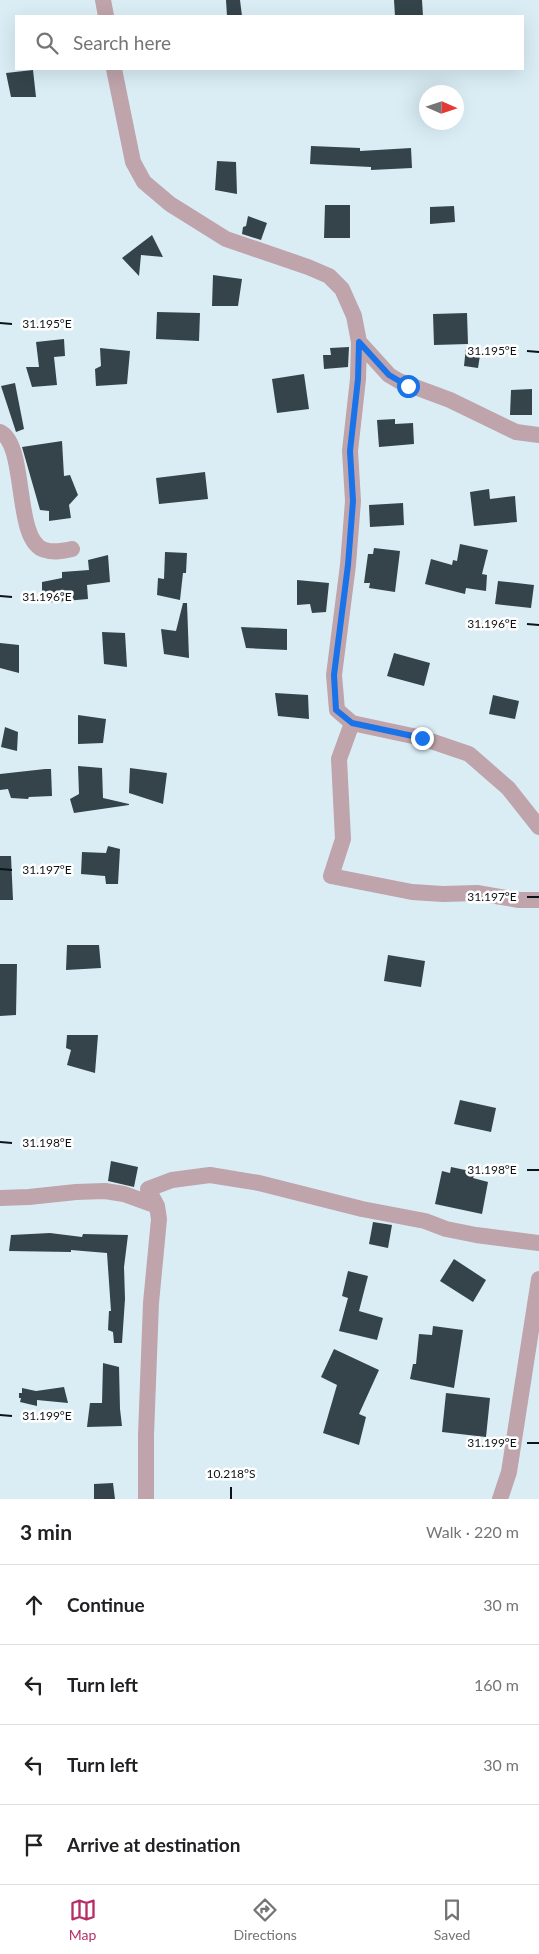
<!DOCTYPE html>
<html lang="en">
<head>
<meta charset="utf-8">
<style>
  :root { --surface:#fff; --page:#f2f2f2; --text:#202124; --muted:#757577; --line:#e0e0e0; --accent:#b82d67 }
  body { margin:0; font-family:Lato,sans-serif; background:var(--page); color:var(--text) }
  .compass { position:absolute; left:419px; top:85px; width:45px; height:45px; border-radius:50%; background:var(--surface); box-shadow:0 5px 20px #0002; rotate:93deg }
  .stop { position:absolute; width:15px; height:15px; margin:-11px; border:4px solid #1a73e8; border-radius:50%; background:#fff }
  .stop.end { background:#1a73e8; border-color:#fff; box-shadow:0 1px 5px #0008 }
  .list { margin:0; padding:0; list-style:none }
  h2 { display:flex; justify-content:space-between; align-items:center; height:65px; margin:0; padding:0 20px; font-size:21px }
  h2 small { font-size:16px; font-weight:400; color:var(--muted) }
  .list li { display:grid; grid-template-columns:32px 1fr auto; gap:15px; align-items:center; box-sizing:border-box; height:80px; padding:0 20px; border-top:1px solid var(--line) }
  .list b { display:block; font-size:19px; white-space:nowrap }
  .list em { font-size:16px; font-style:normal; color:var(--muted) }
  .icon { flex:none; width:28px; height:28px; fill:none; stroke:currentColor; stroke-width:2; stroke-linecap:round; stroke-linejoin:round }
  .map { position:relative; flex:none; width:539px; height:1499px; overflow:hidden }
  .search { position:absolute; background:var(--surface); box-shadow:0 5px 20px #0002; left:15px; right:15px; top:15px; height:55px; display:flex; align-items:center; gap:12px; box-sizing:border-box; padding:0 18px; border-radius:0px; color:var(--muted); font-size:19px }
  .sheet { height:385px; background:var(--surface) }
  nav { display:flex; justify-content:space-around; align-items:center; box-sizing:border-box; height:70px; border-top:1px solid var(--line); background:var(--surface); font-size:14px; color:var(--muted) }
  nav a { display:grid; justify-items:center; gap:2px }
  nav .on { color:var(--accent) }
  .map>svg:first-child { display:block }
  .building { fill:#34444a }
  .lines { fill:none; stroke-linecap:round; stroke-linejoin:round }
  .street { stroke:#bfa4ab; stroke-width:16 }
  .route { stroke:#1a73e8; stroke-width:6 }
  .ticks { fill:none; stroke:#0d1316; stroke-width:2 }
  .ticks-label { font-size:12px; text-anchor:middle; fill:#0d1316; stroke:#fff; stroke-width:5; stroke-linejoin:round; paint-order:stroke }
</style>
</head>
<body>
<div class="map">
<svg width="539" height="1499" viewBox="0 0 539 1499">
  <rect width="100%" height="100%" fill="#daedf5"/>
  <path class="building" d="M 226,0 L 240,0 L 242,16 L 227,16 Z
    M 394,0 L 422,0 L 423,16 L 395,16 Z
    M 33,70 L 36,97 L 11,97 L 6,73 Z
    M 311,146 L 360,148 L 360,151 L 411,148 L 412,168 L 371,170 L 371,167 L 310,164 Z
    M 217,161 L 236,162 L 237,194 L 215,190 Z
    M 325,205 L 350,205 L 350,238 L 324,238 Z
    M 454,206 L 455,222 L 430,224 L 430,207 Z
    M 248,216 L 267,223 L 261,240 L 242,234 L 243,227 L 246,226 Z
    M 152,235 L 163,257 L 141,255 L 139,276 L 122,258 Z
    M 213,275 L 242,279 L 238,306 L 212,306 Z
    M 157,312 L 200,313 L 199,341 L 156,339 Z
    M 467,313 L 468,344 L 434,345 L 433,314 Z
    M 64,339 L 65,356 L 54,357 L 57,385 L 32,387 L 26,367 L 39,367 L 36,342 Z
    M 349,347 L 348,367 L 324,369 L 323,355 L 331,355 L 330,348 Z
    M 466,347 L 481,349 L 478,368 L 464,366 Z
    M 100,348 L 130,351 L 127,384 L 96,386 L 95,369 L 101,366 Z
    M 304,374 L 309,409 L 277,413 L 272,379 Z
    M 15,383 L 24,429 L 16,432 L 1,386 Z
    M 532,389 L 532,415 L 510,415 L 511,390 Z
    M 395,419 L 395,424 L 413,423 L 414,444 L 379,447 L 377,420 Z
    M 62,441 L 64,476 L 70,475 L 78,495 L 69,505 L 71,518 L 49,521 L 49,511 L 40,510 L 22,447 Z
    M 205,472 L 208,499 L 159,504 L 156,478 Z
    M 489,489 L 490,499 L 515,496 L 517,522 L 474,526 L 470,492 Z
    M 403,503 L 404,525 L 370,527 L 369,505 Z
    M 460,544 L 488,550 L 482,574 L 487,575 L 486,591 L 466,588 L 465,594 L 425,584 L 431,559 L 452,565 L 453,560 L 457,561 Z
    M 374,548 L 400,551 L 395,592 L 369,588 L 370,583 L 364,583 L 368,554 L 373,554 Z
    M 165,552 L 187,553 L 186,573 L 183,573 L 180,600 L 157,595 L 158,578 L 164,579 Z
    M 108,555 L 110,582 L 87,585 L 88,599 L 42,603 L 42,582 L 62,578 L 62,572 L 89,570 L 88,560 Z
    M 297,580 L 329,583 L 326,612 L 312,613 L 310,604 L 297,605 Z
    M 498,581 L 534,585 L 531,608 L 495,604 Z
    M 183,603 L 187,603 L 189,658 L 164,654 L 161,629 L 176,631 Z
    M 241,627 L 287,629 L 287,650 L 246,648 Z
    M 102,632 L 125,633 L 127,667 L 104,664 Z
    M 0,643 L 19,645 L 19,673 L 0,668 Z
    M 394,653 L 430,663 L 424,686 L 387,676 Z
    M 275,693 L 308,695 L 309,719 L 278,716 Z
    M 493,695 L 519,701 L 515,719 L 489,714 Z
    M 78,715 L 106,719 L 103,743 L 78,744 Z
    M 5,727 L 18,732 L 17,751 L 1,747 Z
    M 78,766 L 102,768 L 103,798 L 129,804 L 129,805 L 74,813 L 70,799 L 79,794 Z
    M 130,768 L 167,773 L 163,804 L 129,793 Z
    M 45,769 L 51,769 L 52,796 L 29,797 L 28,799 L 11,798 L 8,789 L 0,790 L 0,774 Z
    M 108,846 L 120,849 L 118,884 L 106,884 L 105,876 L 81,874 L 82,852 L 106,853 Z
    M 0,856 L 11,856 L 13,900 L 0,900 Z
    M 67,945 L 99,945 L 101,968 L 66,970 Z
    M 388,955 L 425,961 L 421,987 L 384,981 Z
    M 0,964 L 17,964 L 16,1015 L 0,1016 Z
    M 67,1035 L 98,1035 L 95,1073 L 67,1065 L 71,1050 L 66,1048 Z
    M 460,1100 L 496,1108 L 491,1132 L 454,1124 Z
    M 111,1161 L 138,1167 L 134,1187 L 108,1181 Z
    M 451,1167 L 475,1172 L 473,1178 L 488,1182 L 482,1214 L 435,1204 L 442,1171 L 450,1173 Z
    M 373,1222 L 392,1225 L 388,1248 L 369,1244 Z
    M 50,1233 L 82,1237 L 83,1234 L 128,1235 L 124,1267 L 125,1299 L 122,1343 L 114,1343 L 113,1332 L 108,1330 L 109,1311 L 111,1311 L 107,1253 L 71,1250 L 71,1252 L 9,1251 L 11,1235 Z
    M 454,1259 L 486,1280 L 473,1302 L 440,1281 Z
    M 348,1271 L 368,1276 L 359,1311 L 383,1318 L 377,1340 L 339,1331 L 348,1298 L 342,1296 Z
    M 433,1326 L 463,1330 L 454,1388 L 410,1379 L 413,1364 L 416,1364 L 419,1334 L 432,1335 Z
    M 334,1349 L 379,1370 L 359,1414 L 366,1417 L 359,1445 L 323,1433 L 337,1385 L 321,1377 Z
    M 103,1363 L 119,1367 L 120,1409 L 122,1426 L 87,1427 L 90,1403 L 102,1403 Z
    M 64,1387 L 68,1403 L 37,1400 L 37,1406 L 20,1402 L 21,1398 L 19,1398 L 19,1393 L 22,1393 L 22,1388 L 36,1391 Z
    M 446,1393 L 490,1398 L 486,1437 L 442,1432 Z
    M 113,1483 L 115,1499 L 94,1499 L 94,1484 Z"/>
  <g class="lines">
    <path class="street" d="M 103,0 L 106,16
      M 114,69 L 133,162 L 144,182 L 170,204 L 226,239 L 308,267 L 329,276 L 342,289 L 354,316 L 359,342 L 358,379 L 350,451 L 353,501 L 348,565 L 334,675 L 337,710 L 352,723 L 422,738 L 469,754 L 508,788 L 539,827
      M 359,342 L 389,375 L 399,381 L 450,400 L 516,432 L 539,435
      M 0,432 C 28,445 13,542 45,550 C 54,553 63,551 72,549
      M 352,723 L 339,759 L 343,839 L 331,876 L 412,892 L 443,894 L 477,893 L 519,900 L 539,900
      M 0,1198 L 29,1197 L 76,1192 L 105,1191 L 124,1194 L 157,1206 L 148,1189 L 172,1180 L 210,1175 L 259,1183 L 362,1209 L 425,1221 L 446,1229 L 476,1235 L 539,1243
      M 146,1499 L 146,1435 L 151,1303 L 159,1219 L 157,1206
      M 500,1499 L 509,1472 L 539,1279"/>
  </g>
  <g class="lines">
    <path class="route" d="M 408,386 L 389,375 L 359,342 L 358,379 L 350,451 L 353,501 L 348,565 L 334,675 L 336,710 L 352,723 L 422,738"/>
  </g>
  <path class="ticks" d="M 0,323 L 12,324M 527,351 L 539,352M 0,596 L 12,597M 527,624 L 539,625M 0,869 L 12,870M 527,897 L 539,897M 0,1142 L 12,1143M 527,1170 L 539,1170M 0,1415 L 12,1416M 527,1443 L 539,1443M 231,1499 L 231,1487"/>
  <g class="ticks-label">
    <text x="47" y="328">31.195°E</text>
    <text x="492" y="355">31.195°E</text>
    <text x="47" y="601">31.196°E</text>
    <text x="492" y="628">31.196°E</text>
    <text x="47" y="874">31.197°E</text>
    <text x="492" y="901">31.197°E</text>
    <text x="47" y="1147">31.198°E</text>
    <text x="492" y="1174">31.198°E</text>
    <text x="47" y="1420">31.199°E</text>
    <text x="492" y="1447">31.199°E</text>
    <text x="231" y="1478">10.218°S</text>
  </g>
</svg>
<svg class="compass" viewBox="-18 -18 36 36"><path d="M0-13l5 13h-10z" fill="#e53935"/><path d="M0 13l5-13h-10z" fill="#757577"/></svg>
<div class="stop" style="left:408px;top:386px"></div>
<div class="stop end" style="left:422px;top:738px"></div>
<div class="search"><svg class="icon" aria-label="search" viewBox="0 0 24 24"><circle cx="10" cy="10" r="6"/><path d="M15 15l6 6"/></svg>Search here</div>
</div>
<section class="sheet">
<h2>3 min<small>Walk · 220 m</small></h2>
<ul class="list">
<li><svg class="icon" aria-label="ahead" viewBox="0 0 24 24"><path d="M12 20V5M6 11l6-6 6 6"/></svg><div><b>Continue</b></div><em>30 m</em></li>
<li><svg class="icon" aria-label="left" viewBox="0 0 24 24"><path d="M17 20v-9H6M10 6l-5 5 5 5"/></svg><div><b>Turn left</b></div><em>160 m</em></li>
<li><svg class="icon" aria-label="left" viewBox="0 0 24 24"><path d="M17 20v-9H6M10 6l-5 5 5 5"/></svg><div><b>Turn left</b></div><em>30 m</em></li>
<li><svg class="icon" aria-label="arrive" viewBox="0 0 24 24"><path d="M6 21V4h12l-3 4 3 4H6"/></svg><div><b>Arrive at destination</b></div></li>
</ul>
</section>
<nav>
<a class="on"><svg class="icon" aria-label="map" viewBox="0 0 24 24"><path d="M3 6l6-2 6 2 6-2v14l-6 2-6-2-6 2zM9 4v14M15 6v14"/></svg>Map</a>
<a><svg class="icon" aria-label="directions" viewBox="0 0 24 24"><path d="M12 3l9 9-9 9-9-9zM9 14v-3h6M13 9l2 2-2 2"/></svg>Directions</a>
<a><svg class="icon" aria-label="saved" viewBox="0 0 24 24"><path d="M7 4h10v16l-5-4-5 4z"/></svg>Saved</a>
</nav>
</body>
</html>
